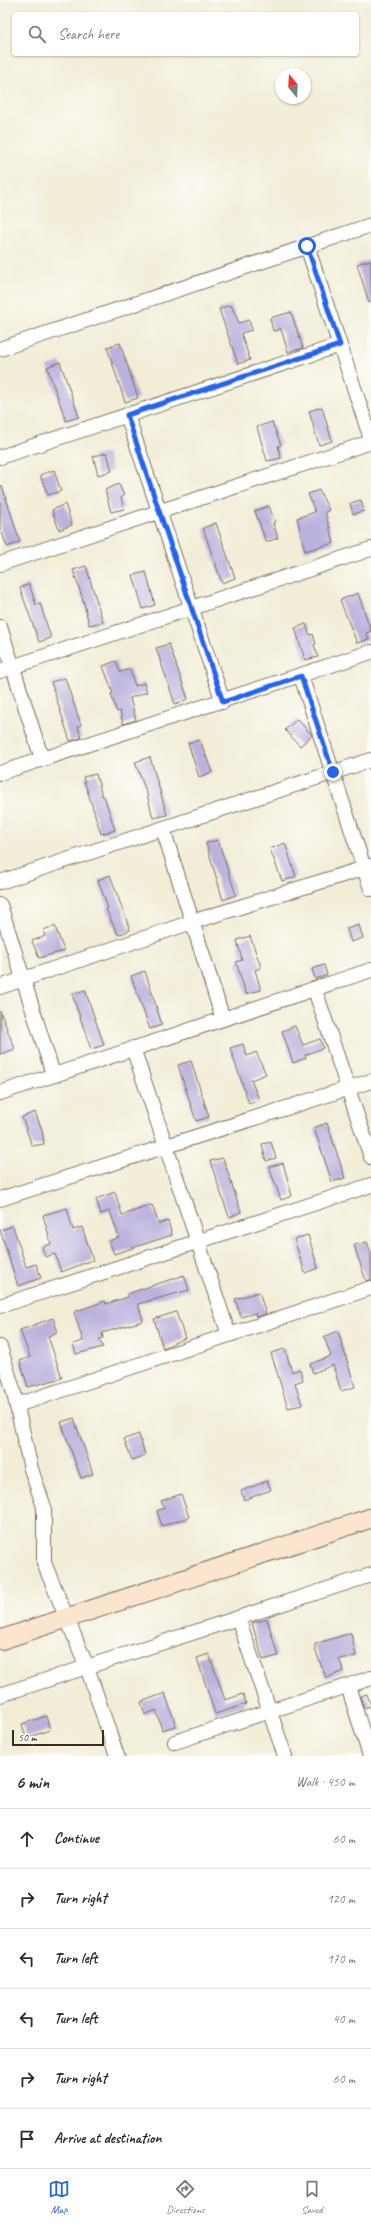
<!DOCTYPE html>
<html lang="en">
<head>
<meta charset="utf-8">
<style>
  :root { --surface:#fff; --page:#f7f7f7; --text:#2b2b33; --muted:#7c7c81; --line:#e1e1e2; --accent:#2563eb }
  body { margin:0; font-family:Caveat,sans-serif; background:var(--page); color:var(--text) }
  .compass { position:absolute; left:275px; top:68px; width:36px; height:36px; border-radius:50%; background:var(--surface); box-shadow:0 1px 3px #0004; rotate:342deg }
  .scale { position:absolute; left:12px; bottom:10px; width:92px; box-sizing:border-box; padding-left:4px; border:2px solid #3b2a1e; border-top:0; font-size:11px; line-height:14px; white-space:nowrap; color:#3b2a1e; -webkit-text-stroke:3px #fdfcf7; paint-order:stroke }
  .stop { position:absolute; width:12px; height:12px; margin:-9px; border:3px solid #2563eb; border-radius:50%; background:#fff }
  .stop.end { background:#2563eb; border-color:#fff; box-shadow:0 1px 4px #0008 }
  .list { margin:0; padding:0; list-style:none }
  h2 { display:flex; justify-content:space-between; align-items:center; height:52px; margin:0; padding:0 16px; font-size:17px }
  h2 small { font-size:13px; font-weight:400; color:var(--muted) }
  .list li { display:grid; grid-template-columns:26px 1fr auto; gap:12px; align-items:center; box-sizing:border-box; height:60px; padding:0 16px; border-top:1px solid var(--line) }
  .list b { display:block; font-size:15px; white-space:nowrap }
  .list em { font-size:13px; font-style:normal; color:var(--muted) }
  .icon { flex:none; width:22px; height:22px; fill:none; stroke:currentColor; stroke-width:2; stroke-linecap:round; stroke-linejoin:round }
  .map { position:relative; flex:none; width:371px; height:1756px; overflow:hidden }
  .search { position:absolute; background:var(--surface); box-shadow:0 1px 3px #0004; left:12px; right:12px; top:12px; height:44px; display:flex; align-items:center; gap:10px; box-sizing:border-box; padding:0 14px; border-radius:4px; color:var(--muted); font-size:15px }
  .sheet { height:412px; background:var(--surface) }
  nav { display:flex; justify-content:space-around; align-items:center; box-sizing:border-box; height:56px; border-top:1px solid var(--line); background:var(--surface); font-size:11px; color:var(--muted) }
  nav a { display:grid; justify-items:center; gap:2px }
  nav .on { color:var(--accent) }
  .map>svg:first-child { display:block }
  .building { fill:#bbb1dd }
  .lines { fill:none; stroke-linecap:round; stroke-linejoin:round }
  .street-casing { stroke:#7b6e5f; stroke-width:16 }
  .secondary-casing { stroke:#7b6e5f; stroke-width:21 }
  .street { stroke:#fff; stroke-width:14 }
  .secondary { stroke:#fce5cf; stroke-width:19 }
  .route { stroke:#2563eb; stroke-width:5 }
</style>
</head>
<body>
<div class="map">
<svg width="371" height="1756" viewBox="0 0 371 1756">
  <rect width="100%" height="100%" fill="#fdfcf7"/>
  <filter id="ink" filterUnits="userSpaceOnUse"><feTurbulence type="fractalNoise" baseFrequency=".025" numOctaves="2"/><feDisplacementMap in="SourceGraphic" scale="8" xChannelSelector="R" yChannelSelector="G"/><feConvolveMatrix kernelMatrix="1 2 1 2 8 2 1 2 1" color-interpolation-filters="sRGB"/></filter>
  <filter id="wash" filterUnits="userSpaceOnUse"><feTurbulence type="fractalNoise" baseFrequency=".012" numOctaves="4" result="noise"/><feDisplacementMap in="SourceGraphic" scale="16" xChannelSelector="R" yChannelSelector="G"/><feGaussianBlur stdDeviation="0.9" result="paint"/><feColorMatrix in="noise" values="0 0 0 0 0 0 0 0 0 0 0 0 0 0 0 0 0 1.4 0 .05"/><feComposite in="paint" operator="in"/></filter>
  <g filter="url(#wash)">
    <rect width="100%" height="100%" fill="#f1edd7"/>
    <g id="blocks">
      <path class="building" d="M 371,260 L 371,302 L 369,303 L 357,264 Z
        M 231,305 L 239,323 L 249,320 L 252,330 L 241,333 L 250,360 L 238,364 L 219,309 Z
        M 291,312 L 303,348 L 288,352 L 281,329 L 273,331 L 270,318 Z
        M 120,343 L 138,398 L 125,402 L 107,347 Z
        M 60,362 L 79,417 L 66,421 L 47,367 Z
        M 322,407 L 332,441 L 319,445 L 309,411 Z
        M 272,422 L 281,445 L 278,446 L 281,458 L 267,461 L 257,427 Z
        M 107,453 L 112,471 L 98,475 L 93,456 Z
        M 54,470 L 61,491 L 48,495 L 40,475 Z
        M 119,484 L 124,496 L 121,497 L 124,509 L 111,512 L 105,490 Z
        M 0,486 L 2,486 L 20,542 L 7,547 L 0,527 Z
        M 319,490 L 329,510 L 325,512 L 334,543 L 305,551 L 297,518 L 315,512 L 308,494 Z
        M 361,500 L 364,511 L 353,514 L 350,503 Z
        M 65,504 L 72,525 L 59,530 L 52,510 Z
        M 269,506 L 275,522 L 273,523 L 278,538 L 266,542 L 255,511 Z
        M 216,523 L 235,578 L 222,583 L 203,528 Z
        M 86,566 L 103,622 L 89,625 L 84,603 L 73,570 Z
        M 146,572 L 155,605 L 143,609 L 133,575 Z
        M 29,584 L 36,605 L 40,603 L 51,638 L 39,642 L 20,588 Z
        M 358,593 L 371,631 L 366,633 L 369,639 L 357,643 L 340,600 Z
        M 306,624 L 310,635 L 313,634 L 316,644 L 314,645 L 318,657 L 305,660 L 295,628 Z
        M 169,644 L 188,699 L 175,704 L 156,648 Z
        M 116,661 L 120,672 L 130,669 L 135,686 L 144,683 L 147,692 L 130,698 L 136,720 L 123,724 L 120,711 L 117,712 L 111,694 L 113,693 L 103,666 Z
        M 65,678 L 81,725 L 78,726 L 81,738 L 70,741 L 51,682 Z
        M 297,719 L 312,735 L 300,746 L 285,730 Z
        M 200,740 L 212,772 L 199,777 L 188,743 Z
        M 150,757 L 167,815 L 153,818 L 147,794 L 135,762 Z
        M 96,774 L 102,796 L 104,796 L 115,830 L 101,834 L 83,777 Z
        M 218,840 L 236,895 L 223,900 L 206,843 Z
        M 285,843 L 296,877 L 282,881 L 270,849 Z
        M 110,875 L 130,930 L 118,935 L 106,909 L 108,908 L 98,880 Z
        M 359,925 L 363,938 L 351,942 L 347,929 Z
        M 55,926 L 64,951 L 39,958 L 32,941 L 45,936 L 43,930 Z
        M 250,936 L 260,964 L 260,968 L 255,970 L 261,990 L 246,994 L 236,962 L 242,960 L 237,940 Z
        M 324,965 L 327,975 L 315,979 L 312,969 Z
        M 145,971 L 162,1025 L 150,1029 L 131,976 Z
        M 85,990 L 104,1045 L 91,1049 L 72,994 Z
        M 0,1011 L 15,1049 L 0,1054 Z
        M 295,1026 L 303,1045 L 320,1039 L 323,1048 L 305,1055 L 306,1058 L 293,1063 L 282,1031 Z
        M 243,1044 L 247,1056 L 256,1052 L 266,1074 L 251,1080 L 259,1100 L 249,1104 L 230,1048 Z
        M 191,1061 L 209,1117 L 196,1121 L 178,1065 Z
        M 35,1112 L 42,1130 L 44,1144 L 32,1146 L 22,1117 Z
        M 327,1123 L 345,1178 L 332,1182 L 314,1128 Z
        M 271,1142 L 276,1158 L 266,1161 L 262,1144 Z
        M 223,1158 L 241,1212 L 229,1217 L 210,1161 Z
        M 283,1163 L 292,1196 L 281,1200 L 269,1167 Z
        M 115,1192 L 122,1215 L 152,1205 L 159,1224 L 168,1221 L 172,1235 L 114,1254 L 109,1241 L 119,1237 L 110,1211 L 101,1214 L 96,1199 Z
        M 67,1208 L 73,1230 L 82,1227 L 93,1260 L 61,1272 L 55,1254 L 45,1257 L 42,1247 L 51,1244 L 43,1215 Z
        M 13,1226 L 26,1267 L 36,1264 L 41,1278 L 18,1286 L 0,1230 Z
        M 308,1235 L 318,1268 L 305,1273 L 294,1239 Z
        M 367,1242 L 371,1253 L 371,1280 L 366,1281 L 354,1245 Z
        M 184,1275 L 189,1290 L 138,1304 L 143,1321 L 102,1333 L 103,1338 L 99,1339 L 103,1347 L 76,1354 L 73,1344 L 83,1341 L 74,1312 L 105,1301 L 106,1304 L 128,1297 L 127,1294 Z
        M 259,1292 L 266,1314 L 256,1317 L 255,1313 L 241,1317 L 235,1299 Z
        M 176,1312 L 185,1338 L 163,1348 L 154,1319 Z
        M 53,1318 L 58,1332 L 48,1336 L 62,1378 L 28,1387 L 20,1361 L 30,1357 L 20,1330 Z
        M 338,1331 L 355,1387 L 341,1391 L 333,1365 L 313,1373 L 310,1364 L 331,1356 L 324,1337 Z
        M 285,1349 L 292,1372 L 300,1369 L 303,1380 L 295,1383 L 302,1405 L 288,1408 L 271,1353 Z
        M 74,1418 L 93,1474 L 81,1478 L 61,1422 Z
        M 139,1434 L 145,1455 L 132,1460 L 124,1439 Z
        M 267,1481 L 271,1490 L 244,1500 L 241,1491 Z
        M 181,1494 L 189,1517 L 162,1526 L 157,1511 L 164,1508 L 161,1501 Z
        M 267,1619 L 278,1656 L 263,1660 L 252,1623 Z
        M 351,1633 L 356,1656 L 339,1659 L 344,1671 L 326,1678 L 315,1649 L 315,1644 Z
        M 209,1654 L 225,1700 L 243,1694 L 246,1704 L 215,1714 L 197,1658 Z
        M 165,1693 L 176,1726 L 162,1730 L 156,1710 L 145,1715 L 141,1702 Z
        M 367,1694 L 371,1706 L 364,1708 L 360,1696 Z
        M 46,1716 L 50,1730 L 26,1738 L 22,1724 Z"/>
    </g>
  </g>
  <g filter="url(#ink)">
    <use href="#blocks" fill-opacity="0" stroke="#7b6e5f" stroke-width="1"/>
    <g class="lines">
      <defs>
        <path id="street" d="M 307,246 L 371,439
          M 0,349 L 371,225
          M 127,415 L 223,702
          M 0,457 L 340,345
          M 0,564 L 371,442
          M 0,627 L 42,759
          M 0,671 L 371,549
          M 301,676 L 371,889
          M 0,773 L 371,652
          M 163,829 L 223,1019
          M 0,882 L 371,760
          M 0,905 L 53,1074
          M 0,987 L 192,922 L 371,866
          M 315,990 L 371,1157
          M 133,1048 L 229,1335
          M 0,1093 L 371,970
          M 0,1199 L 371,1081
          M 0,1306 L 371,1185
          M 0,1347 L 13,1389 L 31,1469 L 44,1507 L 44,1563 L 87,1667 L 117,1756
          M 17,1405 L 371,1288
          M 238,1618 L 285,1756
          M 348,1686 L 370,1756
          M 0,1695 L 371,1575
          M 175,1742 L 371,1678"/>
        <path id="secondary" d="M 0,1640 L 371,1518"/>
      </defs>
      <use href="#street" class="street-casing"/>
      <use href="#secondary" class="secondary-casing"/>
      <use href="#street" class="street"/>
      <use href="#secondary" class="secondary"/>
    </g>
  </g>
  <g class="lines" filter="url(#ink)">
    <path class="route" d="M 307,246 L 340,345 L 127,415 L 223,702 L 301,676 L 333,772"/>
  </g>
</svg>
<svg class="compass" viewBox="-18 -18 36 36"><path d="M0-13l5 13h-10z" fill="#e53935"/><path d="M0 13l5-13h-10z" fill="#7c7c81"/></svg>
<div class="scale">50 m</div>
<div class="stop" style="left:307px;top:246px"></div>
<div class="stop end" style="left:333px;top:772px"></div>
<div class="search"><svg class="icon" aria-label="search" viewBox="0 0 24 24"><circle cx="10" cy="10" r="6"/><path d="M15 15l6 6"/></svg>Search here</div>
</div>
<section class="sheet">
<h2>6 min<small>Walk · 450 m</small></h2>
<ul class="list">
<li><svg class="icon" aria-label="ahead" viewBox="0 0 24 24"><path d="M12 20V5M6 11l6-6 6 6"/></svg><div><b>Continue</b></div><em>60 m</em></li>
<li><svg class="icon" aria-label="right" viewBox="0 0 24 24"><path d="M7 20v-9h11M14 6l5 5-5 5"/></svg><div><b>Turn right</b></div><em>120 m</em></li>
<li><svg class="icon" aria-label="left" viewBox="0 0 24 24"><path d="M17 20v-9H6M10 6l-5 5 5 5"/></svg><div><b>Turn left</b></div><em>170 m</em></li>
<li><svg class="icon" aria-label="left" viewBox="0 0 24 24"><path d="M17 20v-9H6M10 6l-5 5 5 5"/></svg><div><b>Turn left</b></div><em>40 m</em></li>
<li><svg class="icon" aria-label="right" viewBox="0 0 24 24"><path d="M7 20v-9h11M14 6l5 5-5 5"/></svg><div><b>Turn right</b></div><em>60 m</em></li>
<li><svg class="icon" aria-label="arrive" viewBox="0 0 24 24"><path d="M6 21V4h12l-3 4 3 4H6"/></svg><div><b>Arrive at destination</b></div></li>
</ul>
</section>
<nav>
<a class="on"><svg class="icon" aria-label="map" viewBox="0 0 24 24"><path d="M3 6l6-2 6 2 6-2v14l-6 2-6-2-6 2zM9 4v14M15 6v14"/></svg>Map</a>
<a><svg class="icon" aria-label="directions" viewBox="0 0 24 24"><path d="M12 3l9 9-9 9-9-9zM9 14v-3h6M13 9l2 2-2 2"/></svg>Directions</a>
<a><svg class="icon" aria-label="saved" viewBox="0 0 24 24"><path d="M7 4h10v16l-5-4-5 4z"/></svg>Saved</a>
</nav>
</body>
</html>
